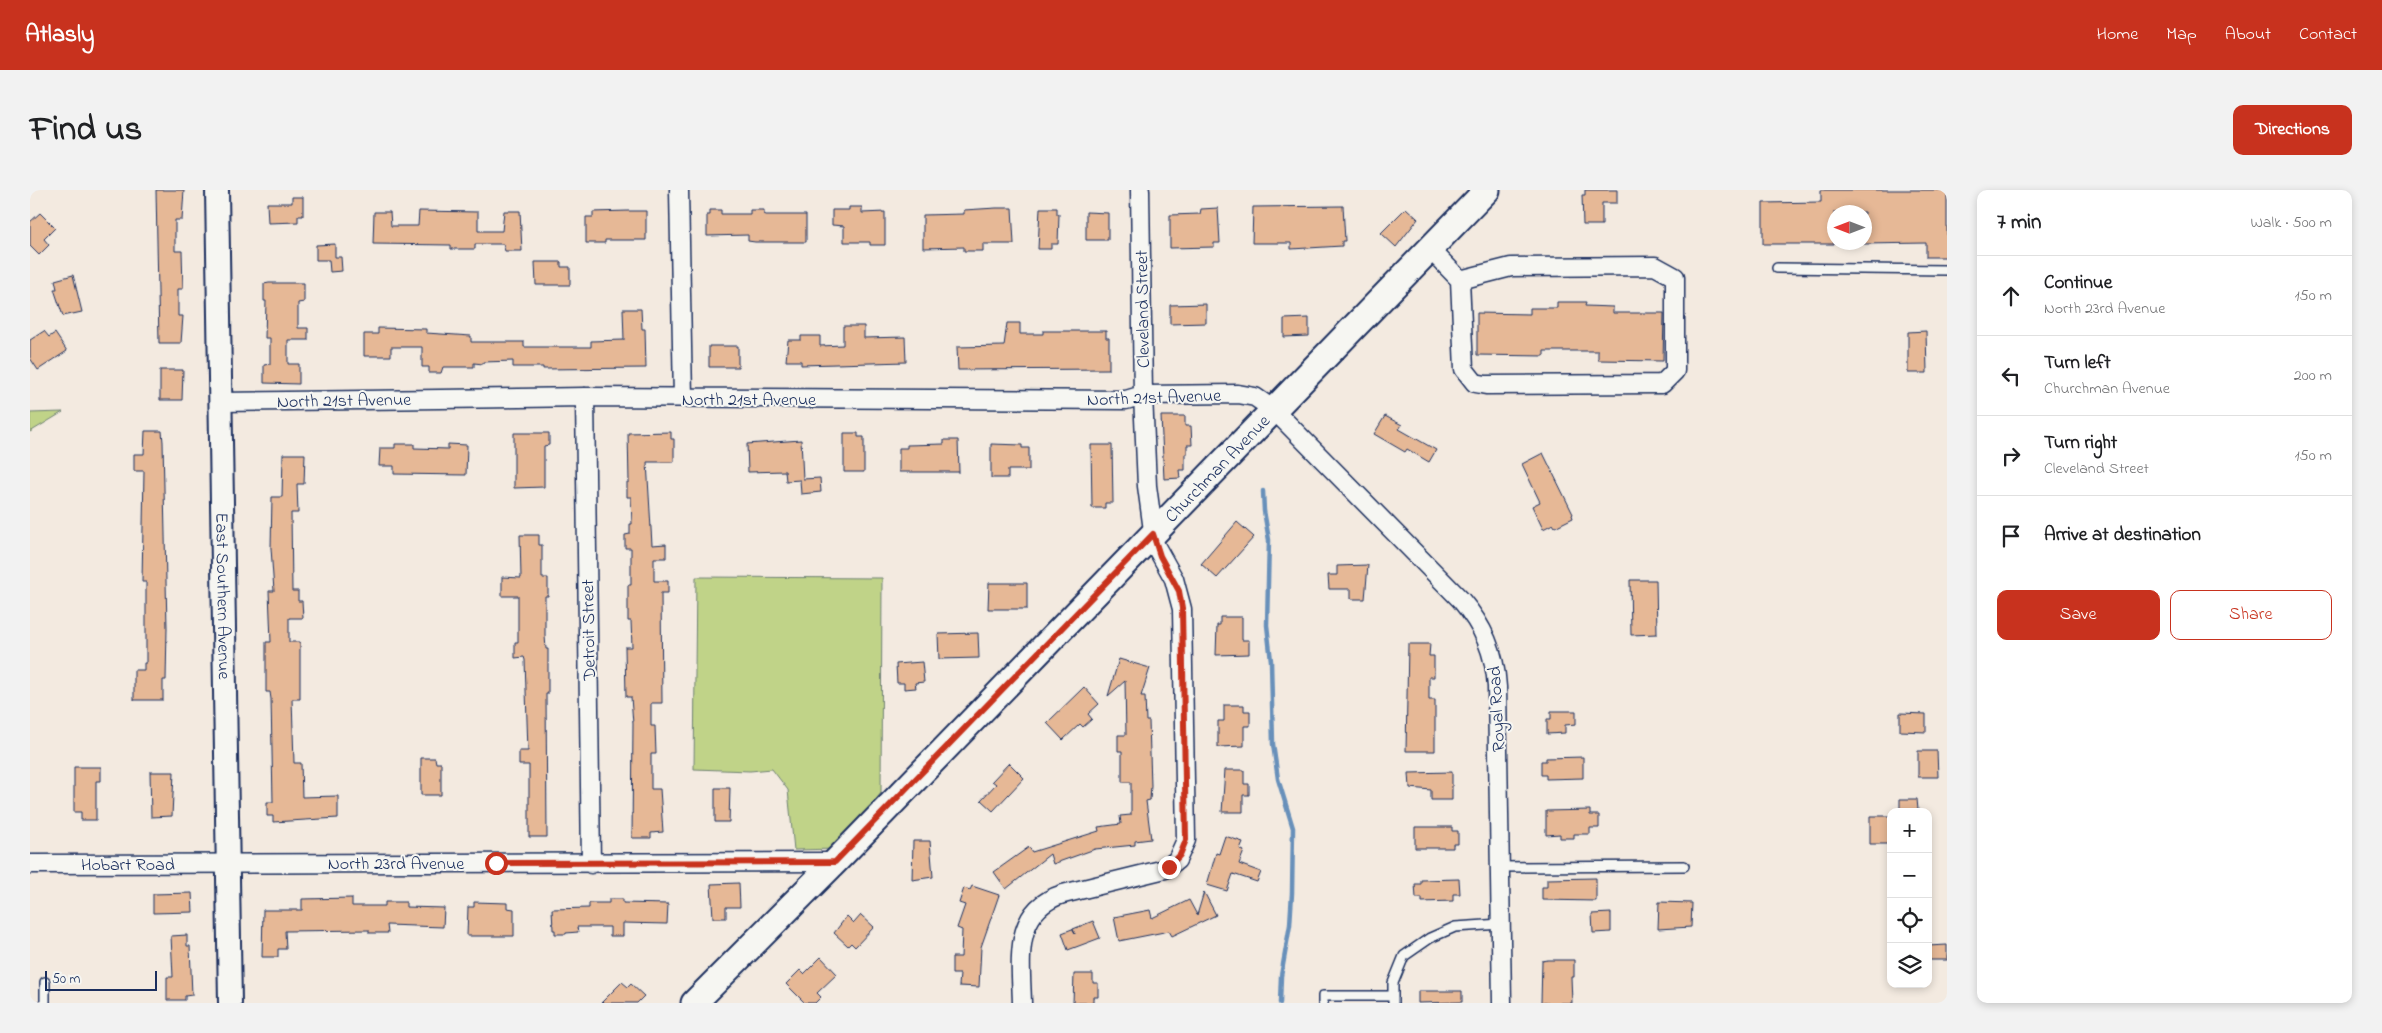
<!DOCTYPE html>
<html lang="en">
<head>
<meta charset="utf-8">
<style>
  :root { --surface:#fff; --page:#f2f2f2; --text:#202124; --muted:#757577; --line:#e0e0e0; --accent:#c8321e }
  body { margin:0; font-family:"Indie Flower",sans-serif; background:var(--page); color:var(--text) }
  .controls { position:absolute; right:15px; bottom:15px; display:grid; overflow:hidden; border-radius:10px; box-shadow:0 2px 8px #0003 }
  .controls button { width:45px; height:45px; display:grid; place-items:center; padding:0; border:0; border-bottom:1px solid var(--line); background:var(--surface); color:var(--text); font:25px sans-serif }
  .compass { position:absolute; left:1797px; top:15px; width:45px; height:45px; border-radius:50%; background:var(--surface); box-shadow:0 2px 8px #0003; rotate:270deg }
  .scale { position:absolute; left:15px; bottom:12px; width:112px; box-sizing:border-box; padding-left:5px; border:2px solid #1b2f5e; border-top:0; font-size:14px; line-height:18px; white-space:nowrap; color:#1b2f5e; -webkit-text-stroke:4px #f6f6f2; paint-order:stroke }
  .stop { position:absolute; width:15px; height:15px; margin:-11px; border:4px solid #c8321e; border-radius:50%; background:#fff }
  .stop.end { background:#c8321e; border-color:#fff; box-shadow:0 1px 5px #0008 }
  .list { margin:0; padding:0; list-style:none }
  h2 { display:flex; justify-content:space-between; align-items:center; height:65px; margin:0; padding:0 20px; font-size:21px }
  h2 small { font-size:16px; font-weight:400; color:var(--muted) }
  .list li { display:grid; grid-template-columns:32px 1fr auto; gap:15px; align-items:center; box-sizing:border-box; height:80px; padding:0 20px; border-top:1px solid var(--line) }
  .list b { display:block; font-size:19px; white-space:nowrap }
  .list p { margin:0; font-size:16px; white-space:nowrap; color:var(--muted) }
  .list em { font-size:16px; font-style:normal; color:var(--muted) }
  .actions { display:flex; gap:10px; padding:15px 20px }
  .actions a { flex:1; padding:11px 0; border:1px solid var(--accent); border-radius:10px; text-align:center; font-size:18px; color:var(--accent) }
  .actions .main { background:var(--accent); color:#fff }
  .icon { flex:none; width:28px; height:28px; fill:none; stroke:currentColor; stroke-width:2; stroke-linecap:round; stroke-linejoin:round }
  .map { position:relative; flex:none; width:1917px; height:813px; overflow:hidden; border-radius:10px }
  header { display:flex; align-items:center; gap:30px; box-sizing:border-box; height:70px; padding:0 25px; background:var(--accent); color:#fff }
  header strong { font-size:24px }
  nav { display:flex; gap:28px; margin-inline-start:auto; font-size:18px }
  .intro { display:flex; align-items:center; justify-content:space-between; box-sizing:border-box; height:120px; padding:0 30px }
  h1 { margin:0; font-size:35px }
  .button { padding:12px 22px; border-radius:10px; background:var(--accent); color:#fff; font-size:18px; font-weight:700 }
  main { display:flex; gap:30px; padding:0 30px }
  aside { flex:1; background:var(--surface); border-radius:10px; box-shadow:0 2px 8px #0003 }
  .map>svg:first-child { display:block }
  .green { fill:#c0d388; stroke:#6e8173 }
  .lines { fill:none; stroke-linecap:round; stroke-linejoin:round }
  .stream { stroke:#6790ba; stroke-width:4.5 }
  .building { fill:#e6b896; stroke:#1b2f5e }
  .service-casing { stroke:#1b2f5e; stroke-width:12 }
  .minor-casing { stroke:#1b2f5e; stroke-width:21 }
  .tertiary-casing { stroke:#1b2f5e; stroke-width:26 }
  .secondary-casing { stroke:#1b2f5e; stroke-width:29 }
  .service { stroke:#f6f6f2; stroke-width:9 }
  .minor { stroke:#f6f6f2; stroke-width:18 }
  .tertiary { stroke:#f6f6f2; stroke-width:22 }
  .secondary { stroke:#f6f6f2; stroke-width:25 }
  .route { stroke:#c8321e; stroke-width:6 }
  .labels { text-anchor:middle; stroke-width:4; stroke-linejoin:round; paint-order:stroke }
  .street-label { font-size:18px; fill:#1b2f5e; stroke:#f6f6f2 }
</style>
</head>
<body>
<header>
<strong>Atlasly</strong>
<nav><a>Home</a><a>Map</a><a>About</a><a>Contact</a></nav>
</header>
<div class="intro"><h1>Find us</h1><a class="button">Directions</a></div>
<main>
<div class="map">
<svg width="1917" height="813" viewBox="0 0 1917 813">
  <rect width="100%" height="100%" fill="#f3eae0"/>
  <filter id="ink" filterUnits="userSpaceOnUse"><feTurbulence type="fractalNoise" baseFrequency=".02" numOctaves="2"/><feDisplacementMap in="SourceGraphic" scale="10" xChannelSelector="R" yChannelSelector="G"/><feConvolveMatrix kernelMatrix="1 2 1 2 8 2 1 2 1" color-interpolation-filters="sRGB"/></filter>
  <g filter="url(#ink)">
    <path class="green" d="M 33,222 L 0,242 L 0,223 Z
      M 666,387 L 852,388 L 851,603 L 807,659 L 764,660 L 758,600 L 742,579 L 720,581 L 664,579 Z"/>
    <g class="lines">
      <path class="stream" d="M 1233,301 L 1234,321 L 1239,350 L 1237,435 L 1241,471 L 1243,554 L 1248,589 L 1263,638 L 1262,703 L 1260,735 L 1251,786 L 1250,813"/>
    </g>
    <path class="building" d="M 126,0 L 154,0 L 152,30 L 145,30 L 145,61 L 152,61 L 153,99 L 148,99 L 148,126 L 153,126 L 151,153 L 129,153 Z
      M 1555,0 L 1587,0 L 1587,13 L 1572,13 L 1572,35 L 1553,35 L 1552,5 L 1555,5 Z
      M 1791,0 L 1917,0 L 1917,67 L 1896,67 L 1896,53 L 1834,54 L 1834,22 L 1804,22 L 1804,54 L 1733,54 L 1733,13 L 1791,12 Z
      M 262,7 L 273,7 L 273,26 L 268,26 L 268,32 L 238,33 L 237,13 L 262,13 Z
      M 1313,16 L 1315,51 L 1312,51 L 1312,56 L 1261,59 L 1261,53 L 1222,53 L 1223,17 Z
      M 819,17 L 832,17 L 832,23 L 855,22 L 855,55 L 840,55 L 840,52 L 814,52 L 814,36 L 802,35 L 802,20 L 819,20 Z
      M 966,18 L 982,18 L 984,54 L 953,54 L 953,61 L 934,61 L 934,57 L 893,58 L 893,25 L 934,24 L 934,20 Z
      M 1010,18 L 1027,18 L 1027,24 L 1029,24 L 1028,54 L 1021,54 L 1021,59 L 1008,59 Z
      M 1188,18 L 1190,53 L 1184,53 L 1184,57 L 1140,58 L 1140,25 L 1170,24 L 1171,19 Z
      M 1376,18 L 1388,29 L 1366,57 L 1351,43 Z
      M 680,20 L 691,20 L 691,24 L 720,24 L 720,20 L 734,20 L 734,24 L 736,25 L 776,25 L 776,52 L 725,52 L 718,51 L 718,45 L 677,46 L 677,25 L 680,25 Z
      M 389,21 L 448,22 L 448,41 L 472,41 L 474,21 L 490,21 L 492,61 L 475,61 L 473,54 L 445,54 L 445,59 L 421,59 L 421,55 L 343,54 L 344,22 L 360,22 L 361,36 L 388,36 Z
      M 598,21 L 616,21 L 616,50 L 575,50 L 575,53 L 556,53 L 556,27 L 563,27 L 563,22 Z
      M 1056,22 L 1078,23 L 1078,50 L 1056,50 Z
      M 10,23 L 25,38 L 14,49 L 19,55 L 9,65 L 0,56 L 0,32 Z
      M 305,54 L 305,67 L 311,67 L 312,81 L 300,82 L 299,70 L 286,70 L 286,55 Z
      M 505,72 L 531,72 L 531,77 L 540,77 L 540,95 L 506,95 Z
      M 43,85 L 52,122 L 33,126 L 24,99 L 27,99 L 25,90 Z
      M 239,93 L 274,93 L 274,112 L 268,113 L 268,138 L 278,138 L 278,150 L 258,150 L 258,174 L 269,174 L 269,194 L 234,193 L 234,175 L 240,174 L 240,148 L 235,148 L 236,111 L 234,111 L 234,94 Z
      M 1527,112 L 1556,112 L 1555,116 L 1583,117 L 1583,123 L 1634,123 L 1633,171 L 1568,170 L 1568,161 L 1514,161 L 1514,166 L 1447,165 L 1447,123 L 1500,124 L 1500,118 L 1527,118 Z
      M 1176,114 L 1176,133 L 1140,134 L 1140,115 Z
      M 593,119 L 611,119 L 612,139 L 615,139 L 616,178 L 513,179 L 513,177 L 483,177 L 483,171 L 453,172 L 453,174 L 444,173 L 444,177 L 413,177 L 411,183 L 399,183 L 399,177 L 392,177 L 392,157 L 361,157 L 361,166 L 334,166 L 334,144 L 348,144 L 348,138 L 396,139 L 396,143 L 441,146 L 441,152 L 494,152 L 494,157 L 561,157 L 561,151 L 594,150 Z
      M 1279,128 L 1279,146 L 1254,147 L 1254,129 Z
      M 977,133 L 990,133 L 990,144 L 1013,144 L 1013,141 L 1076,141 L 1076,148 L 1079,148 L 1079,179 L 928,180 L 927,157 L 974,156 Z
      M 813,136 L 834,136 L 834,148 L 875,147 L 876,172 L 771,175 L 771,171 L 756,171 L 758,150 L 771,150 L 771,146 L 790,146 L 790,156 L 813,155 Z
      M 14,141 L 19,147 L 25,143 L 37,161 L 8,180 L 0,168 L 0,150 Z
      M 1896,141 L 1897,183 L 1878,183 L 1878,142 Z
      M 679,156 L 708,156 L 708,177 L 679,177 Z
      M 130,180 L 153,180 L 152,210 L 130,210 Z
      M 1131,226 L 1155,226 L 1155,236 L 1161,236 L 1162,255 L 1157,255 L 1157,264 L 1155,264 L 1155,280 L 1149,280 L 1150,288 L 1134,289 Z
      M 1355,226 L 1372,235 L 1369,239 L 1406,260 L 1399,272 L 1377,259 L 1375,262 L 1344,244 Z
      M 115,241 L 132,241 L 133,252 L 137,438 L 136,490 L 133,490 L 133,510 L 104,510 L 104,480 L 114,480 L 114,473 L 116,473 L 116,392 L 112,392 L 114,281 L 104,281 L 104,264 L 114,264 Z
      M 641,242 L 641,249 L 644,249 L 644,272 L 617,272 L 622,355 L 636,354 L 636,368 L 624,368 L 624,391 L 638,391 L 638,403 L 631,403 L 632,513 L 621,513 L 621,536 L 625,536 L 626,564 L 621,564 L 621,599 L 630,599 L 633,642 L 621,643 L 621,648 L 602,648 L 603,534 L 601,507 L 596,507 L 595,457 L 602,457 L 601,431 L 598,431 L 598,395 L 601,395 L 601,358 L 595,358 L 595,345 L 600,344 L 600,334 L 602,334 L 601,307 L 597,307 L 597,292 L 599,292 L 598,243 Z
      M 484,243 L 519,243 L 519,255 L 514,256 L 514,297 L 484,298 Z
      M 814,243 L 828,243 L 828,247 L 834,247 L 834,282 L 814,282 Z
      M 771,250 L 773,289 L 790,288 L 791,302 L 771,304 L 770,290 L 756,291 L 755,281 L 718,282 L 717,254 Z
      M 914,250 L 928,250 L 929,282 L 869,282 L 869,258 L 877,258 L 877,255 L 914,254 Z
      M 365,254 L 384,254 L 384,258 L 418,259 L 418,254 L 437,255 L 436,285 L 364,284 L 364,276 L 349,276 L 350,258 L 365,258 Z
      M 961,254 L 992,255 L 992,258 L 999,258 L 999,280 L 978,280 L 978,288 L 961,288 Z
      M 1061,255 L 1082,255 L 1083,313 L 1075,313 L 1075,318 L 1062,318 Z
      M 1513,263 L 1543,324 L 1542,325 L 1543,328 L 1525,337 L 1523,334 L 1513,339 L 1502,316 L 1510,312 L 1492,274 Z
      M 253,264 L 275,264 L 274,294 L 267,294 L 268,323 L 261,323 L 262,401 L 268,401 L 268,411 L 272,411 L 273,428 L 259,428 L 259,452 L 270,452 L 270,509 L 262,509 L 264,573 L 271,573 L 272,607 L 308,606 L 308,628 L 243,632 L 243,626 L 237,626 L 237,612 L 243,612 L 241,509 L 240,502 L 236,502 L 236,452 L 241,452 L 239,401 L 244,401 L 241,358 L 242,307 L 252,307 Z
      M 1207,332 L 1224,347 L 1187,388 L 1171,374 Z
      M 490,345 L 509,345 L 509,355 L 512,355 L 512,388 L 518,388 L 518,406 L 515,406 L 515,446 L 516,459 L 518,459 L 518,504 L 516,504 L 517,647 L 499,647 L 499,575 L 489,575 L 489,561 L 498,561 L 495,470 L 494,467 L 485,468 L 485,452 L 488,452 L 488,406 L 472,406 L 472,387 L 491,388 Z
      M 1338,375 L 1335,409 L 1321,409 L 1321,399 L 1299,399 L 1298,385 L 1307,385 L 1307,376 Z
      M 1600,390 L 1626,390 L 1627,444 L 1601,445 Z
      M 959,393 L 997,393 L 997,419 L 958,419 Z
      M 1190,427 L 1212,427 L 1212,450 L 1219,450 L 1219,464 L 1186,465 L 1187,435 L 1190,435 Z
      M 948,443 L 949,468 L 909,469 L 908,444 Z
      M 1378,454 L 1400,454 L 1399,466 L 1404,466 L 1404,487 L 1399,487 L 1399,510 L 1405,510 L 1405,561 L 1376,561 Z
      M 1089,469 L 1120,478 L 1111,506 L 1115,506 L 1116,531 L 1119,531 L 1121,596 L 1120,610 L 1116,611 L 1121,649 L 1105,651 L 1105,655 L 1065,659 L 1023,674 L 1020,664 L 976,699 L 964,682 L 999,657 L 1002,662 L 1069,641 L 1068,637 L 1091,634 L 1090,626 L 1101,625 L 1101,592 L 1092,592 L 1092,561 L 1088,561 L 1088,545 L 1096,545 L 1095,491 L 1078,506 Z
      M 892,472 L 894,492 L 885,493 L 886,498 L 874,499 L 874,493 L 867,493 L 866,474 Z
      M 1054,497 L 1069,514 L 1058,524 L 1062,529 L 1053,537 L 1050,534 L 1033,550 L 1017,533 Z
      M 1194,515 L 1214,515 L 1214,521 L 1220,521 L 1220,536 L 1214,536 L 1214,556 L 1188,557 L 1188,531 L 1194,531 Z
      M 1521,521 L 1546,521 L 1546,534 L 1535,535 L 1535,543 L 1517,544 L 1517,529 L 1521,529 Z
      M 1870,523 L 1896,524 L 1896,542 L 1870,541 Z
      M 1888,561 L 1907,561 L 1908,587 L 1888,587 Z
      M 1553,567 L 1553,588 L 1516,589 L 1516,585 L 1511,585 L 1511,571 L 1516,571 L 1516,568 Z
      M 391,568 L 405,568 L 406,573 L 411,573 L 411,605 L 391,605 Z
      M 979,573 L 994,588 L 963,621 L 951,610 L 966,594 L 962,591 Z
      M 44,577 L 71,577 L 71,591 L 66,591 L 66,630 L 51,630 L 51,622 L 44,622 Z
      M 1195,580 L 1214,580 L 1214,594 L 1219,594 L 1219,605 L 1213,605 L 1213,622 L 1192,622 Z
      M 120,582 L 144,582 L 142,626 L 121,627 Z
      M 1422,582 L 1422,610 L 1401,610 L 1401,600 L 1380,598 L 1379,583 Z
      M 685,598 L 700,598 L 699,632 L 685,632 Z
      M 1870,609 L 1887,609 L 1888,620 L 1870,621 Z
      M 1560,620 L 1560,625 L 1569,625 L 1569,638 L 1560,638 L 1560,644 L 1544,644 L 1544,648 L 1530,648 L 1530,644 L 1516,645 L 1516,621 Z
      M 1840,626 L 1861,626 L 1861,654 L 1840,654 Z
      M 1385,637 L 1422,637 L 1422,641 L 1428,641 L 1428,654 L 1423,654 L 1423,658 L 1385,658 Z
      M 1195,646 L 1213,652 L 1210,659 L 1214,661 L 1209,674 L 1231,682 L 1227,692 L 1203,684 L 1197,701 L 1177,695 L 1186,663 L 1189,664 Z
      M 883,651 L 900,651 L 903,687 L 882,690 Z
      M 1566,688 L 1566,711 L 1512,710 L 1512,697 L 1517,697 L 1517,689 Z
      M 1429,689 L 1430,704 L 1423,704 L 1423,711 L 1392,712 L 1392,708 L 1386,708 L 1385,694 L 1391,694 L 1391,690 Z
      M 709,693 L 710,717 L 696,717 L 696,728 L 683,728 L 681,694 Z
      M 942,696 L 969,705 L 951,757 L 949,797 L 929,796 L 930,784 L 922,784 L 922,767 L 931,767 L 932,740 L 927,738 L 935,715 L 929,713 L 934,698 L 940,700 Z
      M 1174,702 L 1186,725 L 1142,746 L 1139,741 L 1089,751 L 1084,727 L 1120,720 L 1122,728 L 1159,710 L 1167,725 Z
      M 162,703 L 163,722 L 123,723 L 123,704 Z
      M 322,708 L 322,716 L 355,716 L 355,712 L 376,712 L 376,717 L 414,718 L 413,737 L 357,735 L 358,743 L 339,743 L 339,740 L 255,741 L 256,759 L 248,759 L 248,767 L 232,767 L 233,720 L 272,720 L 272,709 Z
      M 579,709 L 593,709 L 593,713 L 638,714 L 637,734 L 593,733 L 593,746 L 580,746 L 580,737 L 547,737 L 548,742 L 536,743 L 536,744 L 525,744 L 525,740 L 523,740 L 522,719 L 559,718 L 559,713 L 579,713 Z
      M 444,712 L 477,713 L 477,718 L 484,719 L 484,746 L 437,746 L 438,717 L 444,717 Z
      M 1629,712 L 1662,713 L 1661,737 L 1628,739 Z
      M 1581,723 L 1581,742 L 1563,743 L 1562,724 Z
      M 831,725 L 844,737 L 825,757 L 821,753 L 818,756 L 804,743 L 817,726 L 824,733 Z
      M 1063,731 L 1070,748 L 1038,760 L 1032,743 L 1042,739 L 1045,744 L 1043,739 Z
      M 157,745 L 157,756 L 160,756 L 162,805 L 155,806 L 155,810 L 137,810 L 137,787 L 143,787 L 141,746 Z
      M 1917,755 L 1917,770 L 1898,770 L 1898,756 Z
      M 791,767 L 807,784 L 787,803 L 791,807 L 785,813 L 775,813 L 756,794 L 770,780 L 774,784 Z
      M 1518,770 L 1544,770 L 1544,787 L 1541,787 L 1542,813 L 1511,813 L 1512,771 Z
      M 1044,784 L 1063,784 L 1063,793 L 1068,793 L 1068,807 L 1063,807 L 1063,813 L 1043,813 Z
      M 592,792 L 598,797 L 601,794 L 614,806 L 607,813 L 571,813 Z
      M 1388,801 L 1432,801 L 1432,812 L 1388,813 Z"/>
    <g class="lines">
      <defs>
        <path id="service" d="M 1747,78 L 1917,80
          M 1470,677 L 1654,676
          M 15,792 L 15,813
          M 1293,813 L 1293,806 L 1363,806
          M 1363,813 L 1363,793 L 1374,766 L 1400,748 L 1425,737 L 1471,734"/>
        <path id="minor" d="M 649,0 L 653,208
          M 1400,59 L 1430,90 L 1434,179 L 1445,193 L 1456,195 L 1632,194 L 1645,181 L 1645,87 L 1625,76 L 1481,77 L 1430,90
          M 555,207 L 561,674
          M 189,212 L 555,207 L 1096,210 L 1113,205 L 1208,204 L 1225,207 L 1244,220 L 1431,410 C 1453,436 1465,462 1467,497 L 1472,813
          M 0,674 L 805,672
          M 992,813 C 991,770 982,720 1033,704 L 1135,679 L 1147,670 L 1156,650 L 1152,419 L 1144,389 L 1125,355 L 1117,296 L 1113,205 L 1110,0"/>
        <g id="tertiary">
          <path id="s1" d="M 187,0 L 200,813"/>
        </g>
        <g id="secondary">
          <path id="s2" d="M 664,813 L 805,672 L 1457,0"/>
        </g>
      </defs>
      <use href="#service" class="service-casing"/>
      <use href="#minor" class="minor-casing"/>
      <use href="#tertiary" class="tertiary-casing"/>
      <use href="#secondary" class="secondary-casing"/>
      <use href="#service" class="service"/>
      <use href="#minor" class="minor"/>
      <use href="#tertiary" class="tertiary"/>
      <use href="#secondary" class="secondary"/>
    </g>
  </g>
  <g class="lines" filter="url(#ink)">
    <path class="route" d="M 466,673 L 805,672 L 1123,344 L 1130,366 L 1149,401 L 1152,418 L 1156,650 L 1150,665 L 1139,677"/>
  </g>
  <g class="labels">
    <g class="street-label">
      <text transform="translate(1112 119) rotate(-91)" y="6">Cleveland Street</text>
      <text transform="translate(1124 207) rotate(-2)" y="6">North 21st Avenue</text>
      <text x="719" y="215">North 21st Avenue</text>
      <text transform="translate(314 210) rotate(-1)" y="6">North 21st Avenue</text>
      <text dy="6" stroke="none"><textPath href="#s2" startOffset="748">Churchman Avenue</textPath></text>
      <text dy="6" stroke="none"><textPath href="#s1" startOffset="406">East Southern Avenue</textPath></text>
      <text transform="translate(558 440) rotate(-91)" y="6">Detroit Street</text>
      <text transform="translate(1466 519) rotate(-93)" y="6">Royal Road</text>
      <text x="366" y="679">North 23rd Avenue</text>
      <text x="98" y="680">Hobart Road</text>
    </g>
  </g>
</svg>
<div class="controls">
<button>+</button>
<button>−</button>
<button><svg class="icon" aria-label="locate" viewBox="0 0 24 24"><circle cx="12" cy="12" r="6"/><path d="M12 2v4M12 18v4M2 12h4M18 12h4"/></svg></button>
<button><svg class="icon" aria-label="layers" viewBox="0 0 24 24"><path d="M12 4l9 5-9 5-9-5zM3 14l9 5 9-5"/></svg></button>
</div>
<svg class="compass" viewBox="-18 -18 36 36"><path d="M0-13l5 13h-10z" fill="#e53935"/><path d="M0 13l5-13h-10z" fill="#757577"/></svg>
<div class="scale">50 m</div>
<div class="stop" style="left:466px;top:673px"></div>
<div class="stop end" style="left:1139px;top:677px"></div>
</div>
<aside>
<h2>7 min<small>Walk · 500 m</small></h2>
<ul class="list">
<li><svg class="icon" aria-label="ahead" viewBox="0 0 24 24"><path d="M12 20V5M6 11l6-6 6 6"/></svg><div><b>Continue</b><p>North 23rd Avenue</p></div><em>150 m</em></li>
<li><svg class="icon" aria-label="left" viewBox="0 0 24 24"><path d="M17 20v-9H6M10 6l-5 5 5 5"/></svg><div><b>Turn left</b><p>Churchman Avenue</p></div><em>200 m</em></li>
<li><svg class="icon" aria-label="right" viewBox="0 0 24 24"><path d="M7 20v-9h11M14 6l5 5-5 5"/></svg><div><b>Turn right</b><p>Cleveland Street</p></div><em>150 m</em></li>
<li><svg class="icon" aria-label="arrive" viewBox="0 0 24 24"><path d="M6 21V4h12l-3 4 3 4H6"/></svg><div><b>Arrive at destination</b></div></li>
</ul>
<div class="actions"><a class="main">Save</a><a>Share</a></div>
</aside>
</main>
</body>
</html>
